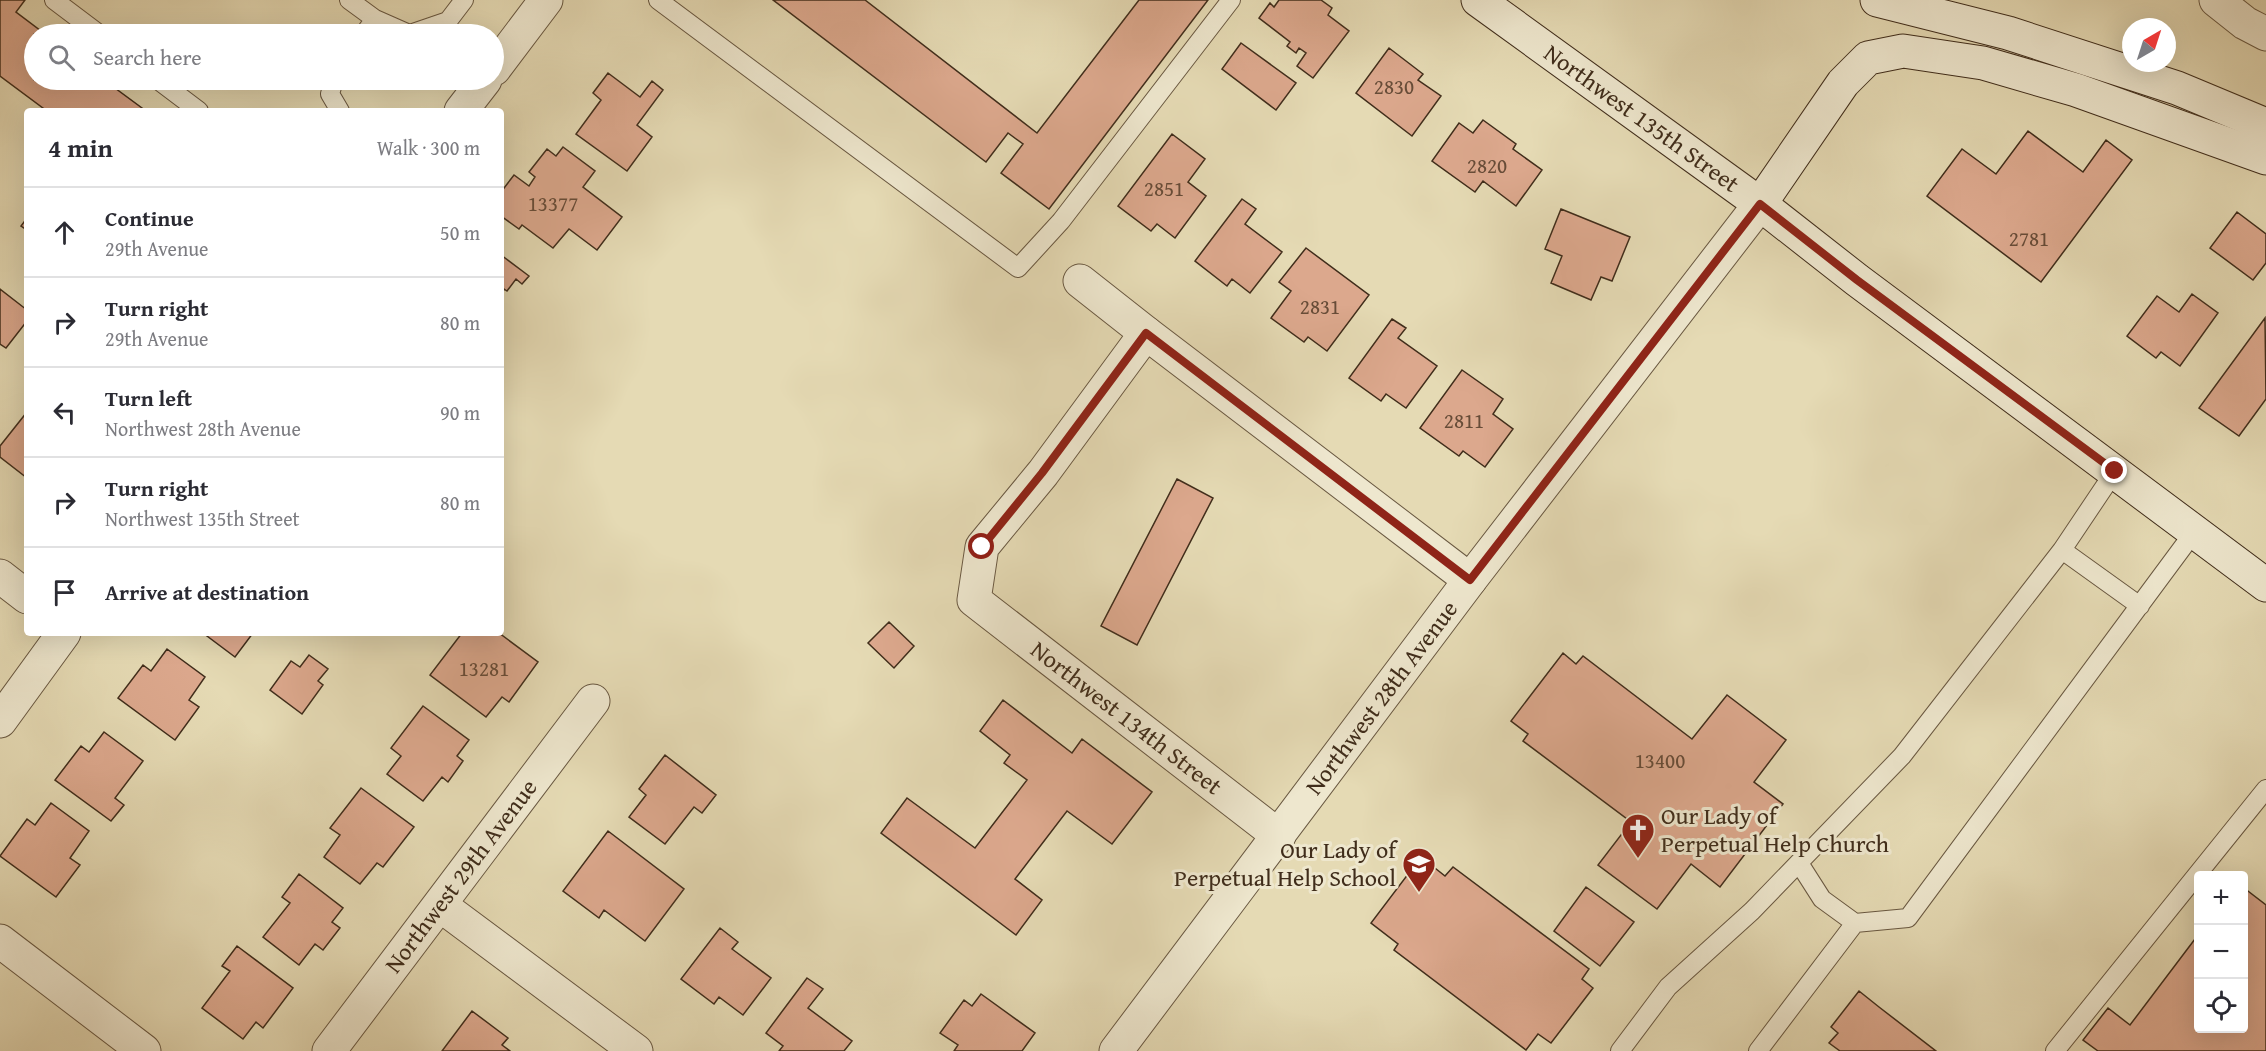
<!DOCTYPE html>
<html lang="en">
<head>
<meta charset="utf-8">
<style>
  :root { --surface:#fff; --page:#f7f7f7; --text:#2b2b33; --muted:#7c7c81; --line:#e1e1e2 }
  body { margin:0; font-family:"Gentium Book Plus",serif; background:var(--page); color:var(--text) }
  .controls { position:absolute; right:18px; bottom:18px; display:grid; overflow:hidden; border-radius:6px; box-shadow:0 6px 24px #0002 }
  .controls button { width:54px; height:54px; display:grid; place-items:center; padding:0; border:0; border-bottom:2px solid var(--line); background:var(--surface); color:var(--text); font:30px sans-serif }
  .compass { position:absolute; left:2122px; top:18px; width:54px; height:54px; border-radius:50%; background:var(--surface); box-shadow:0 6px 24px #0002; rotate:39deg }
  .stop { position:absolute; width:18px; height:18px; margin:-14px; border:4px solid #8f2418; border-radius:50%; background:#fff }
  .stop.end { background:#8f2418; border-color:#fff; box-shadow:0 2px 6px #0008 }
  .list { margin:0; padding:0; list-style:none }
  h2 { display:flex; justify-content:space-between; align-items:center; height:78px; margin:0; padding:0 24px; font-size:26px }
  h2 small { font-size:20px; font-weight:400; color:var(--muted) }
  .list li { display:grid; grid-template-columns:39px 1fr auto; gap:18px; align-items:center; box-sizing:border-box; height:90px; padding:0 24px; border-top:2px solid var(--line) }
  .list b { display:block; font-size:22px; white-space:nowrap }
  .list p { margin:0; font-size:20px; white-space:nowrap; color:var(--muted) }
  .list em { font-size:20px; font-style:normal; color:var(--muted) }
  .icon { flex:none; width:33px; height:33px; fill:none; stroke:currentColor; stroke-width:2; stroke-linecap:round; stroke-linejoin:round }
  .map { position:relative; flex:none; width:2266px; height:1051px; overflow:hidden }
  .search { position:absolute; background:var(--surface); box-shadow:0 6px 24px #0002; left:24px; top:24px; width:480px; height:66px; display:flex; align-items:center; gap:15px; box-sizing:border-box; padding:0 21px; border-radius:33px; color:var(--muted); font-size:22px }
  .panel { position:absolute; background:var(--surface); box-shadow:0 6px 24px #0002; left:24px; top:108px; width:480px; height:528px; border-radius:6px }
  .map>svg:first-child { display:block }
  .building { fill:#dca88d; stroke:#402d1b; stroke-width:1.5 }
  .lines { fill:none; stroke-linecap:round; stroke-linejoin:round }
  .service-casing { stroke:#695841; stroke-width:20 }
  .minor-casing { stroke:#695841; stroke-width:35 }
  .tertiary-casing { stroke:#695841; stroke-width:35 }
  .secondary-casing { stroke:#402d1b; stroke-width:35 }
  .service { stroke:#eee7ce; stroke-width:18 }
  .minor { stroke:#eee7ce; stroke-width:33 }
  .tertiary { stroke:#eee7ce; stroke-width:33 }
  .secondary { stroke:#eee7ce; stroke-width:33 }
  .route { stroke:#8f2418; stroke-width:8 }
  .labels { text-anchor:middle; stroke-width:6; stroke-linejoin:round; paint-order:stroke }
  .number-label { font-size:21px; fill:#674c38 }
  .street-label { font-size:24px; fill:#402d1b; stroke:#eee7ce }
  .poi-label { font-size:24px; fill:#402d1b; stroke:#eee7ce; text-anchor:start }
</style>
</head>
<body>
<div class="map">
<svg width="2266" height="1051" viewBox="0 0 2266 1051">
  <rect width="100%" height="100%" fill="#e5dab4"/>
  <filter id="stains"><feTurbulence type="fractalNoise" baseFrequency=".00333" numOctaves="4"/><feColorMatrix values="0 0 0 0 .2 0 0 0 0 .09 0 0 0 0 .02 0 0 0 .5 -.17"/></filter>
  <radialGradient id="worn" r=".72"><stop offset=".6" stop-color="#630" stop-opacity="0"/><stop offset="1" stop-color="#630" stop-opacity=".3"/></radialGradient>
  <path class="building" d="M 0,0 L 25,0 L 16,12 L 45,34 L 34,34 L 34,80 L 104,80 L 146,111 L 47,111 L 0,76 Z
    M 773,0 L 865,0 L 1037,133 L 1139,0 L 1208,0 L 1049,209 L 1001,173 L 1023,144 L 1008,133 L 986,162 Z
    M 1279,0 L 1321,0 L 1332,8 L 1328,15 L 1349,31 L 1313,78 L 1297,66 L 1306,53 L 1299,48 L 1296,53 L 1287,46 L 1290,42 L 1259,18 L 1270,3 L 1274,7 Z
    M 1241,43 L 1296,83 L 1276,110 L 1222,69 Z
    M 1389,48 L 1423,74 L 1418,80 L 1441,96 L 1412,136 L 1356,93 Z
    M 608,73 L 640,97 L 652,81 L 663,90 L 637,125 L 652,137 L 627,171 L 576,134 L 601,100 L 593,93 Z
    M 1483,120 L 1516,144 L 1513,149 L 1542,170 L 1516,206 L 1483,181 L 1475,192 L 1432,161 L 1459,123 L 1473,133 Z
    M 2028,131 L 2083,172 L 2106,140 L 2132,160 L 2041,282 L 1927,196 L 1962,149 L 1996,174 Z
    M 1172,134 L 1205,159 L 1188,182 L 1206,196 L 1175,238 L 1157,224 L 1151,231 L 1118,206 Z
    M 563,147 L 595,171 L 583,187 L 622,217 L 597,250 L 569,229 L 553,248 L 522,225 L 519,229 L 501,216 L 501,192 L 514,175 L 529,186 L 535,177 L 529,172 L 547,149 L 556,156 Z
    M 1242,199 L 1256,209 L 1245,224 L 1282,252 L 1250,293 L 1232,279 L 1227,286 L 1195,261 Z
    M 1561,209 L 1630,237 L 1612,281 L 1601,277 L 1591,300 L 1551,283 L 1562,256 L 1545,249 Z
    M 2237,212 L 2266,234 L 2266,263 L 2253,280 L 2210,248 Z
    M 27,218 L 27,230 L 21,226 Z
    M 1306,248 L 1369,295 L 1327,351 L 1308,337 L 1304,342 L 1271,318 L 1291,291 L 1279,282 Z
    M 501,255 L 529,276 L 522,284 L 516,279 L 507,291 L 504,289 L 501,294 Z
    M 0,289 L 27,310 L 27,321 L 6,348 L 0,344 Z
    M 2192,294 L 2218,313 L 2180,366 L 2161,352 L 2156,358 L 2127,336 L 2157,296 L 2179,312 Z
    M 2265,318 L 2266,399 L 2239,436 L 2199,408 Z
    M 1392,319 L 1406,328 L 1398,338 L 1437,366 L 1406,408 L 1386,394 L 1381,401 L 1349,378 Z
    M 1462,370 L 1503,399 L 1493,414 L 1513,429 L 1485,467 L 1463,451 L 1459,456 L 1420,428 Z
    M 27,412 L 27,478 L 0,457 L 0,446 Z
    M 1177,479 L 1213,498 L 1137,645 L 1101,626 Z
    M 889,622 L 914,646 L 894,668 L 868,643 Z
    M 203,633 L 253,633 L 235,657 Z
    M 462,633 L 499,633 L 538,662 L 509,702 L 502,697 L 486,717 L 430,675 Z
    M 167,649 L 205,677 L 189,700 L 199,707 L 175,740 L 118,698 L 143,665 L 151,671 Z
    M 1563,653 L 1576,664 L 1583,656 L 1692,739 L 1727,695 L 1786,740 L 1754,782 L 1783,804 L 1720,887 L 1691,864 L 1657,909 L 1598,865 L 1631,822 L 1523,741 L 1528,734 L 1511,721 Z
    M 309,655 L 328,669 L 318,681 L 323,685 L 302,714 L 270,690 L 291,661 L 300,667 Z
    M 1003,700 L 1072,753 L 1082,739 L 1152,792 L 1112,844 L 1067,811 L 1015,879 L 1042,900 L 1016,935 L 881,833 L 907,798 L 975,848 L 1027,780 L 1004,763 L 1010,755 L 980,731 Z
    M 423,706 L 469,740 L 457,756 L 463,761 L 448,782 L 442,777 L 423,801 L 387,774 L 401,756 L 391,748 Z
    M 104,732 L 143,761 L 115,798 L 124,805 L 111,821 L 55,780 L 81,746 L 89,752 Z
    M 665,755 L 716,795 L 702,813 L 694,807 L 665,844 L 629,817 L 646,795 L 639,789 Z
    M 361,788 L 414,827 L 383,867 L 377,863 L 360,884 L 324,857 L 340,835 L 330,828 Z
    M 51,803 L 89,831 L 70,858 L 80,865 L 56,897 L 0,856 L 27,819 L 35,825 Z
    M 608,831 L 684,889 L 645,941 L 604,910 L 599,918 L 563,891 Z
    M 1421,857 L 1445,876 L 1453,867 L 1589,969 L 1582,979 L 1593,988 L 1551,1043 L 1538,1034 L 1526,1050 L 1394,950 L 1398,944 L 1371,923 Z
    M 299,874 L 343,908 L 332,922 L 340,928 L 323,950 L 315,944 L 299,965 L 263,937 L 290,903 L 282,897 Z
    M 1586,887 L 1634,922 L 1600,966 L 1554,931 Z
    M 2244,888 L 2266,905 L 2266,1051 L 2098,1051 L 2083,1040 L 2108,1008 L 2130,1025 L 2198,935 L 2198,1028 L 2244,1028 Z
    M 720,928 L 738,942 L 732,949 L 771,978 L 743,1015 L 719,997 L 714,1004 L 681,979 Z
    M 237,946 L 293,988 L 263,1028 L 256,1022 L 243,1039 L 202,1008 L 230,971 L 222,966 Z
    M 807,978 L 823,989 L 808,1008 L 852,1041 L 844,1051 L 779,1051 L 783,1046 L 766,1033 Z
    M 1859,991 L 1879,1007 L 1936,1051 L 1840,1051 L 1829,1043 L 1838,1033 L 1831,1027 Z
    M 981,994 L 1035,1033 L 1022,1051 L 954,1051 L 958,1045 L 940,1033 L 964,1000 L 972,1006 Z
    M 472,1011 L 508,1038 L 502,1045 L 510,1051 L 442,1051 Z"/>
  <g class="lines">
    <defs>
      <path id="service" d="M 54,0 L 99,34
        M 349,0 L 375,19
        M 658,0 L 1018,268 L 1061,221 L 1231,0
        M 364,34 L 375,19 L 409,34
        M 410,34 L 448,21 L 464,0
        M 158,80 L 199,111
        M 334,80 L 330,94 L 340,111
        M 2062,550 L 2140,606
        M 1799,863 L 1822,899 L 1855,923 L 1908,918 L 2194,532
        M 1620,1051 L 1668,987 L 1752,911 L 1902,756 L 2062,550 L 2115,471
        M 1758,1051 L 1855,923
        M 2055,1051 L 2266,789"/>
      <g id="minor">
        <path d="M 2216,0 L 2245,23 L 2266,34"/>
        <path d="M 1080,281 L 1146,333 L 1470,580"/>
        <path id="s1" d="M 1146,333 L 1043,473 L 982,547 L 974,600 L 1279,836"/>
        <path d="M 0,576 L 27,597"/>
        <path d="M 440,905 L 636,1051"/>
        <path id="s2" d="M 329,1051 L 593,701"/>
        <path id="s3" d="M 1116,1051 L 1470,580 L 1760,204"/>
      </g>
      <path id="tertiary" d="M 494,69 L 546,0
        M 461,111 L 485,80
        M 0,721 L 64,633
        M 0,941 L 144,1051"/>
      <g id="secondary">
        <path id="s4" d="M 1478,0 L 1760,204 L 1857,280 L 2266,585"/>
        <path d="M 1877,0 L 2008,33 L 2177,88 L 2266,125"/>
        <path d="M 1760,204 L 1843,83 L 1868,58 L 1903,51 L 1983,63 L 2076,90 L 2266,158"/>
      </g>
    </defs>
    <use href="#service" class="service-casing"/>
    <use href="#minor" class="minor-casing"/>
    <use href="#tertiary" class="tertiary-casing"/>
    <use href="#secondary" class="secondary-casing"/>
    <use href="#service" class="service"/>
    <use href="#minor" class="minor"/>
    <use href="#tertiary" class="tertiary"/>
    <use href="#secondary" class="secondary"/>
  </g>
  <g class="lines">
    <path class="route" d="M 982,547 L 1042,473 L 1146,333 L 1470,580 L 1760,204 L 1857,280 L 2115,471"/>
  </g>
  <defs>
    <symbol id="church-pin" viewBox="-11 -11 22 30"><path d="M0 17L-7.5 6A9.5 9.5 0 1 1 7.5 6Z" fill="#8f2418" stroke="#eee7ce"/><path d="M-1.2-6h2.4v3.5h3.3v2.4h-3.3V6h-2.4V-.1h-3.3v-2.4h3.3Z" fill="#fff"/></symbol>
    <symbol id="school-pin" viewBox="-11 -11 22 30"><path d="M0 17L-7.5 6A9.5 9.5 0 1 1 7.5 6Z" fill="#8f2418" stroke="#eee7ce"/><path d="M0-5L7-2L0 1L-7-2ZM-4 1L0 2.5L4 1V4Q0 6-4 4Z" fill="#fff"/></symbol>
  </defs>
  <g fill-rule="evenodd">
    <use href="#church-pin" x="1619" y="811" width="38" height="52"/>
    <use href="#school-pin" x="1400" y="845" width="38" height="52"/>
  </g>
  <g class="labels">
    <g class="number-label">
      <text x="1394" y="94">2830</text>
      <text x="1487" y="173">2820</text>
      <text x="1164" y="196">2851</text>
      <text x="553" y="211">13377</text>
      <text x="2029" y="246">2781</text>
      <text x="1320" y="314">2831</text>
      <text x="1464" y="428">2811</text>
      <text x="484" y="676">13281</text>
      <text x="1660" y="768">13400</text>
    </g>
    <g class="street-label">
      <text dy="8" stroke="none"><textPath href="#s4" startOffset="202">Northwest 135th Street</textPath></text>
      <text dy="8" stroke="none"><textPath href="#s3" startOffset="442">Northwest 28th Avenue</textPath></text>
      <text dy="8" stroke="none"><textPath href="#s1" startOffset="516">Northwest 134th Street</textPath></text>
      <text dy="8" stroke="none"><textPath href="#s2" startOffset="219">Northwest 29th Avenue</textPath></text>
    </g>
    <g class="poi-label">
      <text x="1661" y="824">Our Lady of<tspan x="1661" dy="28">Perpetual Help Church</tspan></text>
      <text x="1396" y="858" text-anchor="end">Our Lady of<tspan x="1396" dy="28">Perpetual Help School</tspan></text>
    </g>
  </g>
  <rect width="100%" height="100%" filter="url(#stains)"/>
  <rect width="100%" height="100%" fill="url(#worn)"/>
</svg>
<div class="controls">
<button>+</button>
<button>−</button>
<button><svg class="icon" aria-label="locate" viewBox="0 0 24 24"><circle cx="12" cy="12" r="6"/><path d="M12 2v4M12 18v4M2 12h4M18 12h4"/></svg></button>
</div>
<svg class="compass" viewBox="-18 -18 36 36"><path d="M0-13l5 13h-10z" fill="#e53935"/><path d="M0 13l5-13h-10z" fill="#7c7c81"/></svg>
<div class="stop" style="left:982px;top:547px"></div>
<div class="stop end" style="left:2115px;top:471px"></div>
<div class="search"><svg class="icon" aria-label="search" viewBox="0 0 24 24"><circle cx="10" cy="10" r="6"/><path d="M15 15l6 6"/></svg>Search here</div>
<section class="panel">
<h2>4 min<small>Walk · 300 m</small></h2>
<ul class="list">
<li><svg class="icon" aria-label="ahead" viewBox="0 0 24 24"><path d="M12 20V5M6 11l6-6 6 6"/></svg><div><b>Continue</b><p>29th Avenue</p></div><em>50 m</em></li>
<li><svg class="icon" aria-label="right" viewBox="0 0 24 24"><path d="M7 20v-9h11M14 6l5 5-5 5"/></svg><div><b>Turn right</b><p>29th Avenue</p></div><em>80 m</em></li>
<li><svg class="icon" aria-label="left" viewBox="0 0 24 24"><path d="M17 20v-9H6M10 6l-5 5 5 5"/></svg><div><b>Turn left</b><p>Northwest 28th Avenue</p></div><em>90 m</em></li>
<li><svg class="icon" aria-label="right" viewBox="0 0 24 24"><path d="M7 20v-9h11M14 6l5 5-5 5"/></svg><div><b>Turn right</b><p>Northwest 135th Street</p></div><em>80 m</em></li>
<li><svg class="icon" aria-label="arrive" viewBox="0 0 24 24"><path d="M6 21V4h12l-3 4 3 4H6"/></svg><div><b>Arrive at destination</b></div></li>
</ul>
</section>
</div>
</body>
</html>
